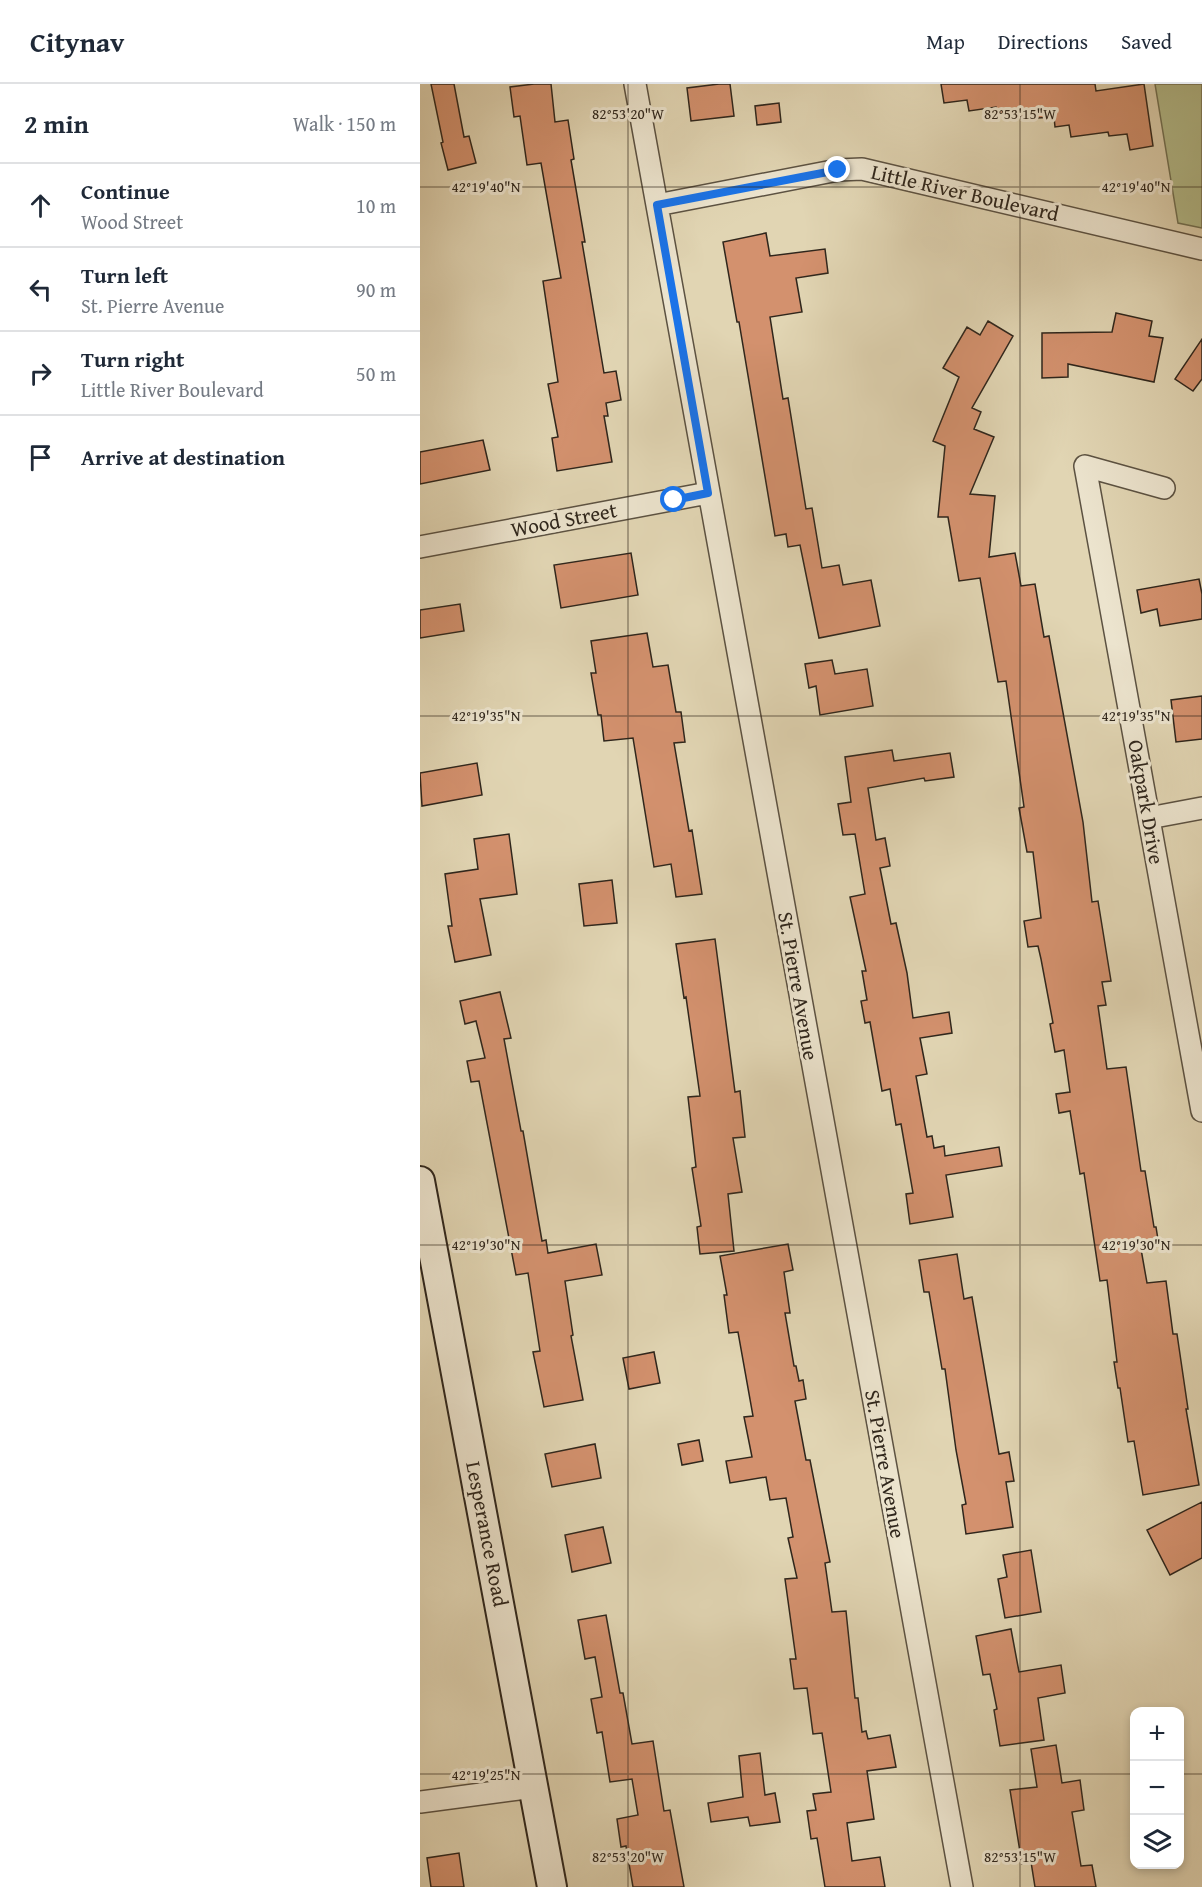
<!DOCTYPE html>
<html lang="en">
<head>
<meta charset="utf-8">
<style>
  :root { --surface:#fff; --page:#f6f6f7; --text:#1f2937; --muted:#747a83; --line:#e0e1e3 }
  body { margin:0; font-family:"Gentium Book Plus",serif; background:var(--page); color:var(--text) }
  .controls { position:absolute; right:18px; bottom:18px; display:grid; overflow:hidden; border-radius:12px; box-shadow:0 3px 9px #0003 }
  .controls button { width:54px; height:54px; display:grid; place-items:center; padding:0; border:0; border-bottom:2px solid var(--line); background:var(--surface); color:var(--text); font:30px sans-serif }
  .stop { position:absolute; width:18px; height:18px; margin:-14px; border:4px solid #1a73e8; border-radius:50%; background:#fff }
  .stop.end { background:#1a73e8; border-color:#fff; box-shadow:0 2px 6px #0008 }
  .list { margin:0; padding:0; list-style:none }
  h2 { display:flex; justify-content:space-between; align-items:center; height:78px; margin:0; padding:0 24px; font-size:26px }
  h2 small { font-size:20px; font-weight:400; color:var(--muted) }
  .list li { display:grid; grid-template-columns:39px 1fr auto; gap:18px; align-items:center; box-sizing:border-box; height:84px; padding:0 24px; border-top:2px solid var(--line) }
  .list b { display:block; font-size:22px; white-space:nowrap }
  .list p { margin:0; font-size:20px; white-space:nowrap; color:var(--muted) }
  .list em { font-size:20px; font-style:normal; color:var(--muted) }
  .icon { flex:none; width:33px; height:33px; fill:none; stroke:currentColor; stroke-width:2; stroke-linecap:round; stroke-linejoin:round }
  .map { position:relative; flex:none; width:782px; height:1803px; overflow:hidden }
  header { display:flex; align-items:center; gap:36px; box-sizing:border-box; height:84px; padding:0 30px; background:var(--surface); border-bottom:2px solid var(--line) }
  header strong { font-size:28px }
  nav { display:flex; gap:33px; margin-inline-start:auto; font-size:21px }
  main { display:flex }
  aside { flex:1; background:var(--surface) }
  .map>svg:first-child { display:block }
  .green { fill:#b4bd8c; stroke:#727254; stroke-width:1.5 }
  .building { fill:#d3916e; stroke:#2f261c; stroke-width:1.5 }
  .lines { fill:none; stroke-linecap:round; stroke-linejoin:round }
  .street-casing { stroke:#5c5242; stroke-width:24 }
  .secondary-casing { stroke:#2f261c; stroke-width:32 }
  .street { stroke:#ece4ce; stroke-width:21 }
  .secondary { stroke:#ece4ce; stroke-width:28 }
  .route { stroke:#1a73e8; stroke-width:8 }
  .ticks { fill:none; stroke:#2f261c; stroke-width:1.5; stroke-opacity:0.45 }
  .labels { text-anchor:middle; stroke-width:6; stroke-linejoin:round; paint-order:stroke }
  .street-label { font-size:21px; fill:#2f261c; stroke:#ece4ce }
  .ticks-label { font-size:15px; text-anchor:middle; fill:#2f261c; stroke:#ece4ce; stroke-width:6; stroke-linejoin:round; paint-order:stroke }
</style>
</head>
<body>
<header>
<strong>Citynav</strong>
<nav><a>Map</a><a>Directions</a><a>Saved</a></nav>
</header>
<main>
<aside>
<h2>2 min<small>Walk · 150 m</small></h2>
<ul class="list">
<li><svg class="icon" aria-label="ahead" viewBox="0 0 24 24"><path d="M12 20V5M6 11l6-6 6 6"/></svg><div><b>Continue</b><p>Wood Street</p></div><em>10 m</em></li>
<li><svg class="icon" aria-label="left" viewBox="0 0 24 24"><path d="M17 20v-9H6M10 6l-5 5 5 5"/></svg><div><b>Turn left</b><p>St. Pierre Avenue</p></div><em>90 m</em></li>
<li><svg class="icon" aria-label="right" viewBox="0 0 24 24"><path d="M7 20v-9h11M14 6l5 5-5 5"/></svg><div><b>Turn right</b><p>Little River Boulevard</p></div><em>50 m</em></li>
<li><svg class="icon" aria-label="arrive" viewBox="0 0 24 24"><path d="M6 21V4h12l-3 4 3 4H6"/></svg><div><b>Arrive at destination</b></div></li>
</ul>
</aside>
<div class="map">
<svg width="782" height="1803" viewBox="0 0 782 1803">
  <rect width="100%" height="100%" fill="#e1d5b3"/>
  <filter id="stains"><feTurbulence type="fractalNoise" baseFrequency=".00333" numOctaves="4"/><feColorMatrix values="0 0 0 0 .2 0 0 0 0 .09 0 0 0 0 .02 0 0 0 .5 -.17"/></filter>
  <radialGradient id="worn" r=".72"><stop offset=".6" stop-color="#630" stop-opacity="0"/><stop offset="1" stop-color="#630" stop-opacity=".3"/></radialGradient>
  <path class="green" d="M 735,0 L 782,0 L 782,144 L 758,139 Z"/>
  <path class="building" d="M 11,0 L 34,0 L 44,53 L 49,52 L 56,79 L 28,86 L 21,59 L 23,58 Z
    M 114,0 L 131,0 L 135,38 L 148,36 L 154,75 L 151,76 L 165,158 L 162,158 L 184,289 L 196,287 L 201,316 L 186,319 L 188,332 L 184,332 L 192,378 L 137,387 L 132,354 L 138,353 L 128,300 L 138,298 L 123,197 L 141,194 L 121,79 L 107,81 L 100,32 L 94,33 L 90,3 Z
    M 299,0 L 310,0 L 314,32 L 271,37 L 267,4 Z
    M 521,0 L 675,0 L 676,7 L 724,0 L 733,62 L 710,66 L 707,50 L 689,52 L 688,48 L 651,53 L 649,41 L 635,43 L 634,33 L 601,35 L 601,29 L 577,31 L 576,23 L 549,27 L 547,16 L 524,19 Z
    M 359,19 L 361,38 L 337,41 L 335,22 Z
    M 346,149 L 350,172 L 405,165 L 408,189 L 376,194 L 382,228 L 350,233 L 363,315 L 368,314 L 386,425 L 392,424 L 402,484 L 419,481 L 423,501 L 451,496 L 460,542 L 399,554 L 380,461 L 368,463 L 366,450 L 355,452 L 319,238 L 317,238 L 303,158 Z
    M 696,229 L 732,237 L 729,252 L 743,254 L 734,298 L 648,280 L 648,293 L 622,294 L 622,249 L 692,248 Z
    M 568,237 L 593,252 L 552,324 L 561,328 L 554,345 L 574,353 L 550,410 L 575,412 L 569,473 L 595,469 L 601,502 L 615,500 L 624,553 L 629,552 L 663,738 L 672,818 L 678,817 L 691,897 L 682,898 L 686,921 L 678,922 L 687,985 L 706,983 L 721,1087 L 725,1087 L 734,1143 L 736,1143 L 739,1162 L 721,1165 L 727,1199 L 746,1197 L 753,1250 L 757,1250 L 768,1325 L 766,1325 L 779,1401 L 723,1411 L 714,1357 L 708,1358 L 700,1304 L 698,1304 L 694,1278 L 697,1278 L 687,1196 L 680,1197 L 664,1089 L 660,1090 L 650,1027 L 639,1029 L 636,1010 L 650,1008 L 644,966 L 635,968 L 630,940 L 633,939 L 621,875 L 618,862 L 608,863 L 604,837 L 621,834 L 613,768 L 607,768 L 599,724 L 604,723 L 586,597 L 578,598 L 560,494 L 539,497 L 528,433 L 518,433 L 525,362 L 513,357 L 539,293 L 523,284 L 547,243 L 560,251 Z
    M 782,255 L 782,295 L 773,307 L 755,295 Z
    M 63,356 L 70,386 L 0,400 L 0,368 Z
    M 211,469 L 218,511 L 141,524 L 134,481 Z
    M 779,495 L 782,510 L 782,535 L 740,542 L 737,525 L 721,529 L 717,506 Z
    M 40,520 L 44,547 L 0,554 L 0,526 Z
    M 227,549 L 233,583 L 248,581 L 256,628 L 261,628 L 265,658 L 254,659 L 269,747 L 272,746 L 282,810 L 256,813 L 251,780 L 234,783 L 213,654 L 184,657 L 181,631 L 178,631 L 171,589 L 176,589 L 171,557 Z
    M 412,576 L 415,590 L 447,585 L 453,622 L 400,631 L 396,602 L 389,604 L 385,580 Z
    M 782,612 L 782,655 L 756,658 L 751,616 Z
    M 472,666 L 474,677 L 530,669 L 534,693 L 505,697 L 504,694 L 448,704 L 456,756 L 465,754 L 470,782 L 460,784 L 471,840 L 476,839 L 487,889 L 493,934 L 529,928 L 532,949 L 500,954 L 507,990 L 496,992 L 507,1053 L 512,1052 L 514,1064 L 524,1062 L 525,1072 L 579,1063 L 582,1082 L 526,1091 L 533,1133 L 490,1140 L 486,1110 L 493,1109 L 481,1040 L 476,1041 L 470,1005 L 462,1007 L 450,938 L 445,939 L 441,917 L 447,916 L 442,887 L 446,887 L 430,813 L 445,810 L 435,750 L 423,751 L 418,720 L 431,718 L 425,673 Z
    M 57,679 L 62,711 L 2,722 L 0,689 Z
    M 89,750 L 97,810 L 60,815 L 71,871 L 35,878 L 28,842 L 32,842 L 25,790 L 58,785 L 54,755 Z
    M 192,796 L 197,839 L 164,842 L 159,800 Z
    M 295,855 L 315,1008 L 320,1007 L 325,1053 L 313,1054 L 322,1108 L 308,1110 L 314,1167 L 280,1170 L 277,1143 L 281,1142 L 272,1084 L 276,1083 L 268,1013 L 280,1012 L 266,913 L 264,914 L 256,860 Z
    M 80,908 L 91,954 L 84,955 L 101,1047 L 103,1047 L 122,1157 L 126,1156 L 128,1169 L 176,1160 L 182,1191 L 145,1197 L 153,1251 L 151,1252 L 163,1316 L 124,1323 L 113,1268 L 120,1267 L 108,1189 L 96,1191 L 59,997 L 51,998 L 47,977 L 65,974 L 56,937 L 45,940 L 40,917 Z
    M 368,1160 L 373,1186 L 364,1188 L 370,1229 L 365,1229 L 374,1282 L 376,1282 L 379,1297 L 383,1296 L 386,1315 L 375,1317 L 386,1376 L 390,1376 L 410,1478 L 405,1479 L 412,1528 L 426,1527 L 435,1614 L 438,1614 L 442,1648 L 446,1647 L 448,1655 L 470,1651 L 476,1683 L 447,1687 L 454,1735 L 427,1739 L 432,1777 L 460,1773 L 465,1803 L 405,1803 L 397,1754 L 391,1755 L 387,1727 L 396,1726 L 393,1710 L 411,1708 L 402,1649 L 393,1650 L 387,1604 L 374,1605 L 370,1575 L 376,1575 L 365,1495 L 377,1494 L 368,1454 L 373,1453 L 366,1414 L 350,1416 L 346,1393 L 310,1399 L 306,1377 L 332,1373 L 324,1333 L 333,1332 L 318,1248 L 309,1249 L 304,1211 L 307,1211 L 300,1172 Z
    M 537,1170 L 544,1215 L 552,1213 L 579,1370 L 589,1368 L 594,1397 L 586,1398 L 593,1443 L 546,1450 L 542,1421 L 546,1420 L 536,1366 L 525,1285 L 522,1285 L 509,1208 L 504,1208 L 499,1176 Z
    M 234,1268 L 240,1299 L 209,1305 L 203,1274 Z
    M 279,1356 L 283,1377 L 262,1381 L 258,1360 Z
    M 175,1360 L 181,1394 L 132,1403 L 125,1370 Z
    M 782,1418 L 782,1474 L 750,1491 L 727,1446 Z
    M 183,1443 L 191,1479 L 152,1488 L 145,1451 Z
    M 611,1466 L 621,1528 L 585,1534 L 578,1495 L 587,1493 L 583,1471 Z
    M 186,1531 L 200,1609 L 203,1609 L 212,1660 L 233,1657 L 244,1727 L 250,1726 L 264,1803 L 213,1803 L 206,1762 L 201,1763 L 197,1735 L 218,1731 L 212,1695 L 190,1698 L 182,1648 L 177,1649 L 171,1615 L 182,1613 L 175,1573 L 165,1575 L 158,1536 Z
    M 591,1545 L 599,1588 L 641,1581 L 645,1609 L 618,1614 L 624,1656 L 580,1662 L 574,1626 L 577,1625 L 570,1590 L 563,1591 L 556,1552 Z
    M 636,1661 L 642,1699 L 660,1696 L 664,1726 L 652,1728 L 661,1782 L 672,1781 L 676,1803 L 615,1803 L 611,1778 L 602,1780 L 590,1706 L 617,1703 L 611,1665 Z
    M 340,1669 L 345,1711 L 355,1709 L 360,1738 L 330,1742 L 328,1733 L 291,1738 L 288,1719 L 323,1713 L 319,1672 Z
    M 39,1769 L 44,1803 L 11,1803 L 7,1774 Z"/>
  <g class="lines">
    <defs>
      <path id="street" d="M 215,0 L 542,1803
        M 237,121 L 418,86 L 442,85 L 782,165
        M 744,404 L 665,382 L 782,1027
        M 0,463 L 288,409
        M 729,734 L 782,724
        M 0,1718 L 114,1703"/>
      <path id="secondary" d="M 0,1097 L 132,1803"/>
    </defs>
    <use href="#street" class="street-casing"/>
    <use href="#secondary" class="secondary-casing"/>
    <use href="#street" class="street"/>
    <use href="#secondary" class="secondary"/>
  </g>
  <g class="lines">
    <path class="route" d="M 254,416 L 288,409 L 237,121 L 418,86"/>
  </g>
  <path class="ticks" d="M 208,0 L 208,1803M 600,0 L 600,1803M 0,103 L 782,103M 0,632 L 782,632M 0,1161 L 782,1161M 0,1690 L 714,1690M 760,1690 L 782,1690"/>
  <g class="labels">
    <g class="street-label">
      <text transform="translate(545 109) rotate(13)" y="7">Little River Boulevard</text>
      <text transform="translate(144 436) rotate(-11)" y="7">Wood Street</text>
      <text transform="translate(726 718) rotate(80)" y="7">Oakpark Drive</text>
      <text transform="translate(378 902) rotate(80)" y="7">St. Pierre Avenue</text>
      <text transform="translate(465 1380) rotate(80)" y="7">St. Pierre Avenue</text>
      <text transform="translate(67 1450) rotate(79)" y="7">Lesperance Road</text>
    </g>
  </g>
  <g class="ticks-label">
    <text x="208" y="35">82°53'20"W</text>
    <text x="600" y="35">82°53'15"W</text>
    <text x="66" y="108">42°19'40"N</text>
    <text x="716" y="108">42°19'40"N</text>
    <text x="66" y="637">42°19'35"N</text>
    <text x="716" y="637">42°19'35"N</text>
    <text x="66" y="1166">42°19'30"N</text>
    <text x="716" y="1166">42°19'30"N</text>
    <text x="66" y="1696">42°19'25"N</text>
    <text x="208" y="1778">82°53'20"W</text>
    <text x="600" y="1778">82°53'15"W</text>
  </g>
  <rect width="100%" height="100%" filter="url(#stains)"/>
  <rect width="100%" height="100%" fill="url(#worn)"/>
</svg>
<div class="controls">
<button>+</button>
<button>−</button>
<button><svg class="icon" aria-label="layers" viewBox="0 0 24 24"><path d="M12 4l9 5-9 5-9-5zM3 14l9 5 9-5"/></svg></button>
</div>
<div class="stop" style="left:254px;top:416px"></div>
<div class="stop end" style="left:418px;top:86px"></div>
</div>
</main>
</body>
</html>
